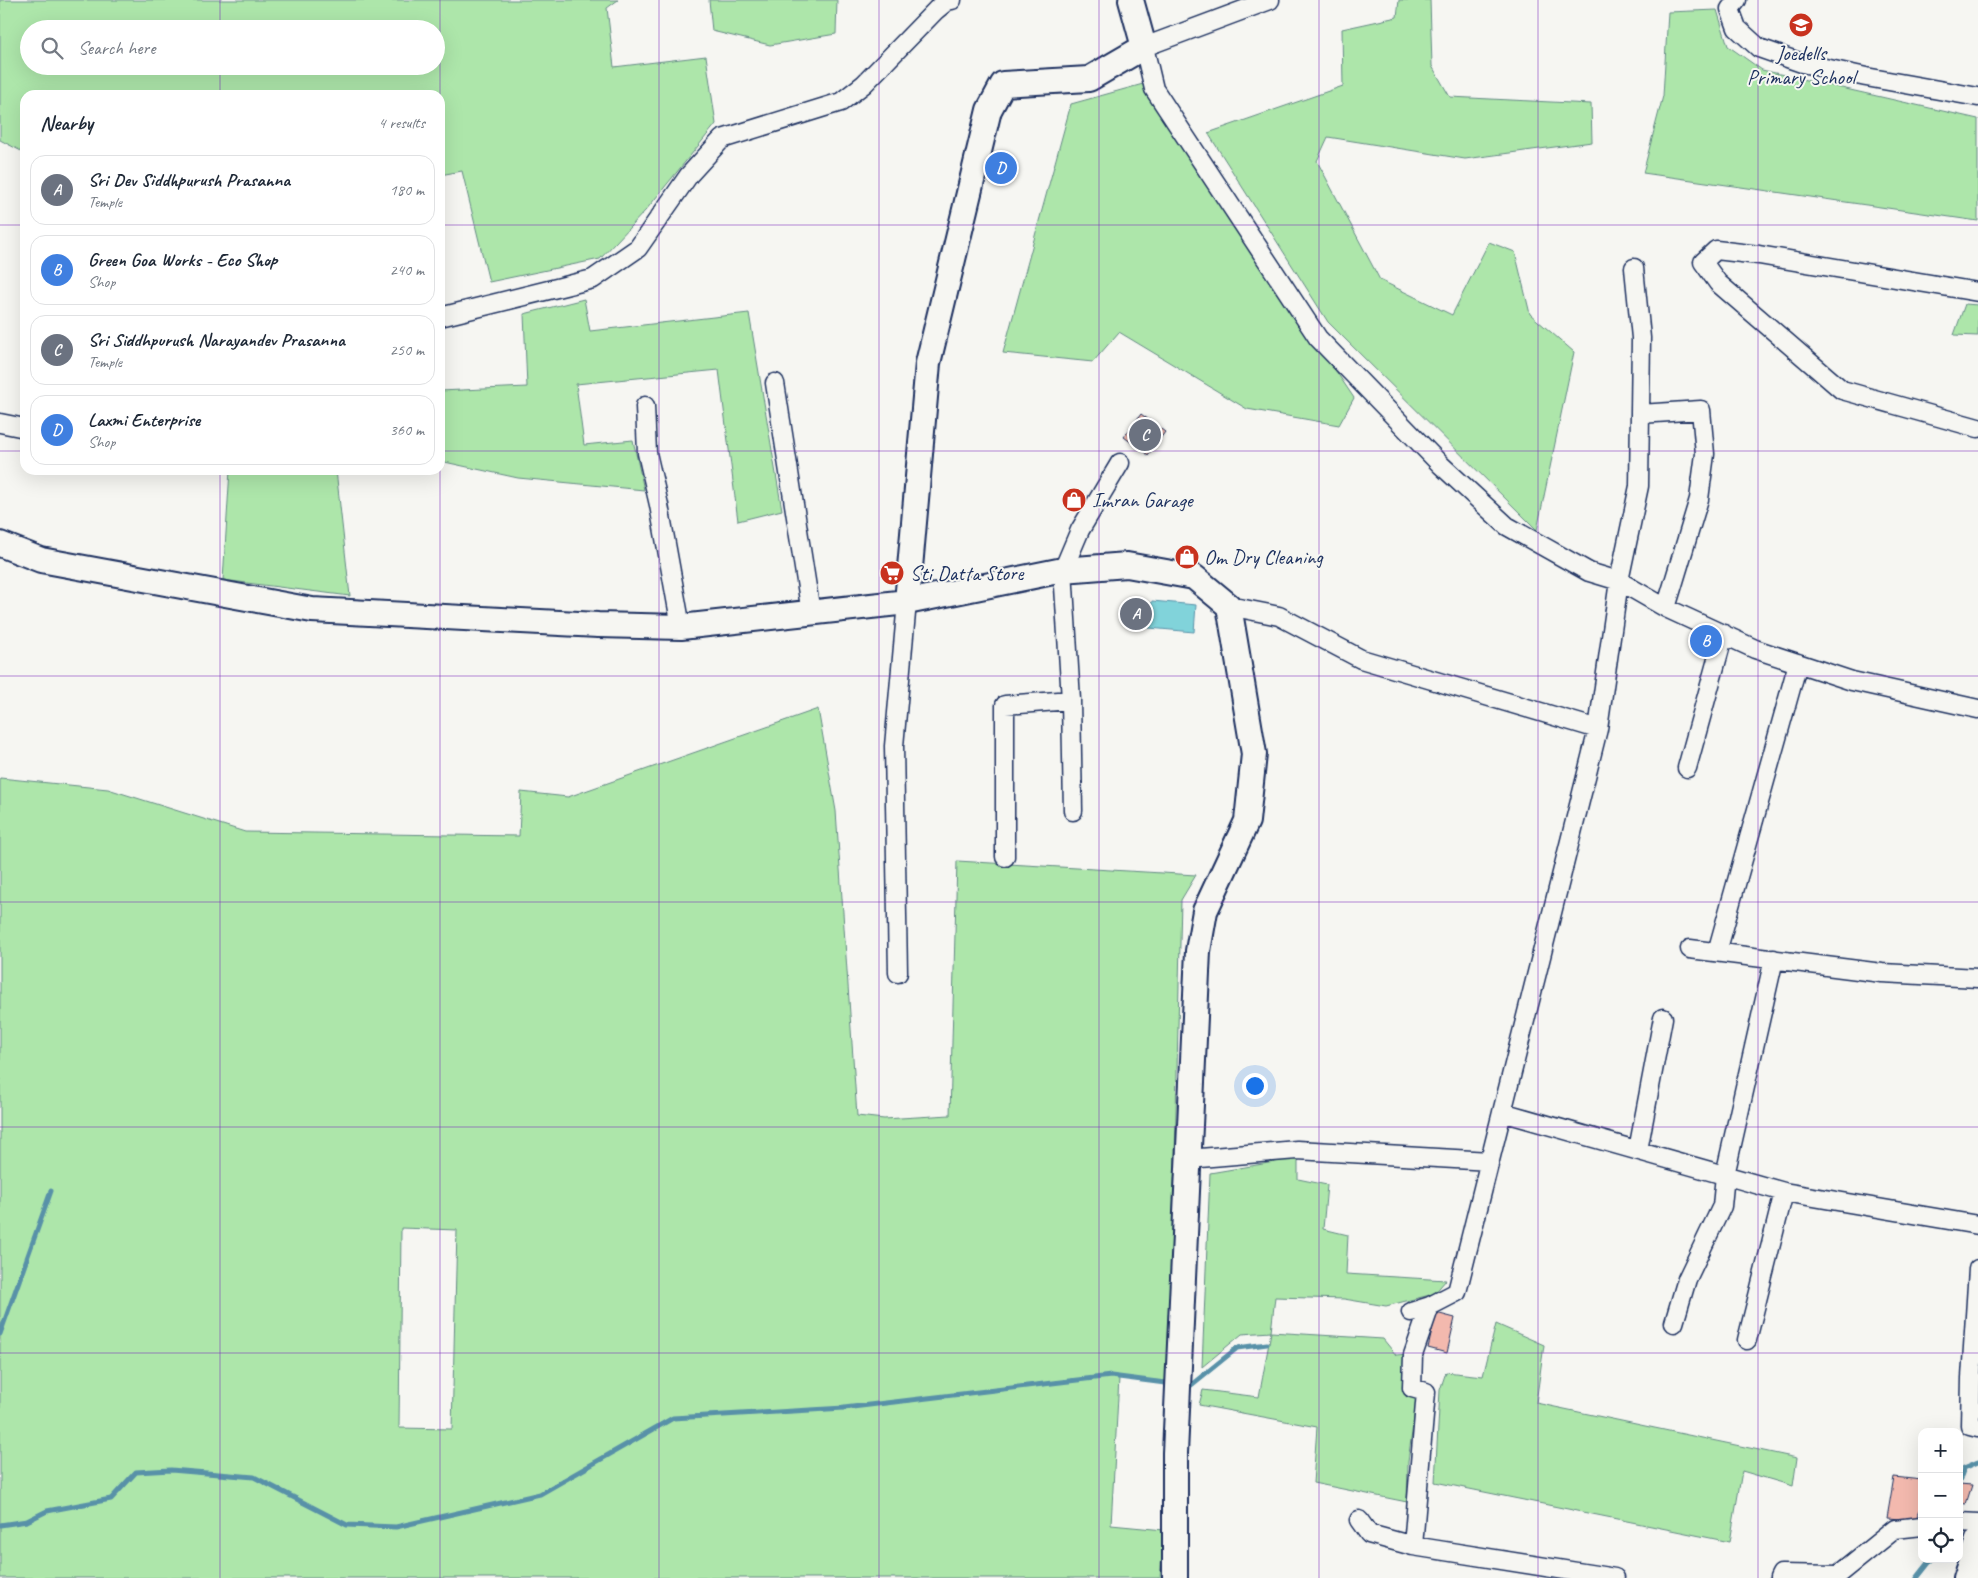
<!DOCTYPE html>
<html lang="en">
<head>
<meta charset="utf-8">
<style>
  :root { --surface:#fff; --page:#f2f2f3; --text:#1f2937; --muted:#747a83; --line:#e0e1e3; --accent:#ea580c }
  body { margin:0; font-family:Caveat,sans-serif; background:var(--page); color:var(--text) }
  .controls { position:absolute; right:15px; bottom:15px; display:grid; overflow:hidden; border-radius:10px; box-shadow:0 5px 20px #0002 }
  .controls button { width:45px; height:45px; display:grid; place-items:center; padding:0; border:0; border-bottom:1px solid var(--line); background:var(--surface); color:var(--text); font:25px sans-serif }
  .you { position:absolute; left:1254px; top:1085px; width:18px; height:18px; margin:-12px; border:4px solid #fff; border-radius:50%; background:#1a73e8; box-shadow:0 0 0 8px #1a73e833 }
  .badge { display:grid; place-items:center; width:32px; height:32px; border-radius:50%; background:var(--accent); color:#fff; font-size:16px; font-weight:700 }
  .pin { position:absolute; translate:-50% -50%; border:2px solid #fff; box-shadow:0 1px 5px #0006 }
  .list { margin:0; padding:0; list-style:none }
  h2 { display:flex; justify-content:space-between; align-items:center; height:65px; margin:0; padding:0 20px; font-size:21px }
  h2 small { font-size:16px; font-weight:400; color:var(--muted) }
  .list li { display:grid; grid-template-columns:32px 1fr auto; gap:15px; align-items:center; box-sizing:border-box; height:70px; margin:0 10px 10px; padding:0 10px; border:1px solid var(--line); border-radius:15px }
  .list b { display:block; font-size:19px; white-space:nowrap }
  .list p { margin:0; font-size:16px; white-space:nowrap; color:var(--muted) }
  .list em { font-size:16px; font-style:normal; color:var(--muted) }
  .icon { flex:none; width:28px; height:28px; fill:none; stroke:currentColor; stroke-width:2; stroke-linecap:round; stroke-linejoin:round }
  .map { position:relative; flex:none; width:1978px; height:1578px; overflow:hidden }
  .search { position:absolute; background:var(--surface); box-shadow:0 5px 20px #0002; left:20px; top:20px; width:425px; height:55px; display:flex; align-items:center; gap:12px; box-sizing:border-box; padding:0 18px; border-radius:28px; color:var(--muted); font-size:19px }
  .panel { position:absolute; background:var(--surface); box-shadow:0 5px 20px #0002; left:20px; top:90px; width:425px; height:385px; border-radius:15px }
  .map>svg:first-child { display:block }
  .green { fill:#ade6aa; stroke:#648a84; fill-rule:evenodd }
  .water { fill:#81d3da; stroke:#5891a8 }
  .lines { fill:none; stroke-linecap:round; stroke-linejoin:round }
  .stream { stroke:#5891a8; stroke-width:5 }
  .building { fill:#f3b9ae; stroke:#1b2f5e }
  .street-casing { stroke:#1b2f5e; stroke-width:21 }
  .secondary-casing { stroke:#1b2f5e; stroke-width:28 }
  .street { stroke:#f6f6f2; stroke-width:18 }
  .secondary { stroke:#f6f6f2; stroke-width:24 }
  .grid { fill:none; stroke:#7b2cbf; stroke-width:1; stroke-opacity:0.55 }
  .labels { text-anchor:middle; stroke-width:4; stroke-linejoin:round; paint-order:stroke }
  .poi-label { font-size:21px; fill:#1b2f5e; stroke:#f6f6f2; text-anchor:start }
</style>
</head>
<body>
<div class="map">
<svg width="1978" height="1578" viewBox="0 0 1978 1578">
  <rect width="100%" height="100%" fill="#f6f6f2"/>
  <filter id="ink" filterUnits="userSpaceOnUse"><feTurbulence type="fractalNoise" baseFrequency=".02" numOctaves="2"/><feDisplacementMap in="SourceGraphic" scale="10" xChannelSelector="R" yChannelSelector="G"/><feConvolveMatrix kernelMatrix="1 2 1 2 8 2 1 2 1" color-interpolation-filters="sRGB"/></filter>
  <g filter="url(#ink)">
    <path class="green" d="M 0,0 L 618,0 L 607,8 L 614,67 L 706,56 L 716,124 L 646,210 L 600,259 L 489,282 L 462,171 L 440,175 L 440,95 L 25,95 L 25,153 L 0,140 ZM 29,29 L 436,29 L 436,66 L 29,66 Z
      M 709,0 L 837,0 L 836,34 L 770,45 L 712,31 Z
      M 1399,0 L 1430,0 L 1432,66 L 1450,97 L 1591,104 L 1592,142 L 1465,159 L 1328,137 L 1317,161 L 1380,280 L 1452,315 L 1489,242 L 1515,252 L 1530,314 L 1574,352 L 1537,530 L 1328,322 L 1208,133 L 1343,86 L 1342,29 L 1397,17 Z
      M 1717,10 L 1728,46 L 1762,70 L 1978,119 L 1978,221 L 1643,173 L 1663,96 L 1668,12 Z
      M 1143,84 L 1354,398 L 1339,425 L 1247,409 L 1119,332 L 1093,362 L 1003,353 L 1071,104 Z
      M 584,299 L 590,331 L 749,313 L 782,510 L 738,521 L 719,370 L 576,384 L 584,445 L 633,440 L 644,490 L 518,478 L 440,461 L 440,391 L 527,387 L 524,314 Z
      M 1965,304 L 1978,305 L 1978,336 L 1954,335 Z
      M 230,470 L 336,470 L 350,596 L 223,580 Z
      M 818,709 L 836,811 L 857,1116 L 884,1119 L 950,1115 L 957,861 L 1196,875 L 1181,900 L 1175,1155 L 1167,1381 L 1119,1378 L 1111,1525 L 1164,1530 L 1160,1578 L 0,1578 L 0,778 L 108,789 L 245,832 L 519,836 L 521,792 L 568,797 ZM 401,1228 L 457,1230 L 452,1429 L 399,1428 Z
      M 1298,1158 L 1298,1179 L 1327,1185 L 1323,1229 L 1348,1235 L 1346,1274 L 1446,1280 L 1434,1294 L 1386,1306 L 1344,1299 L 1275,1297 L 1271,1332 L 1383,1339 L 1396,1355 L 1407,1354 L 1406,1395 L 1417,1396 L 1408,1461 L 1407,1502 L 1313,1483 L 1317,1427 L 1199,1405 L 1203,1390 L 1259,1397 L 1271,1332 L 1242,1334 L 1202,1367 L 1210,1173 Z
      M 1496,1324 L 1544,1345 L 1536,1403 L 1797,1458 L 1793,1486 L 1742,1471 L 1730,1542 L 1435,1482 L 1440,1390 L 1446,1372 L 1483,1376 Z"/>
    <path class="water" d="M 1152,601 L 1196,605 L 1194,632 L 1149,628 Z"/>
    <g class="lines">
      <path class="stream" d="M 0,1334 L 51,1191
        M 1184,1386 L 1190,1386 L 1237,1348 L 1267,1344
        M 1959,1481 L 1964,1468 L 1978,1462
        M 0,1525 L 27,1521 L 47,1511 L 111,1499 L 136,1472 L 171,1470 L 254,1477 L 347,1525 L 396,1527 L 540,1494 L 673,1418 L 844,1408 L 1111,1376 L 1173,1384
        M 1917,1578 L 1932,1559"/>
    </g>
    <path class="building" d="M 1141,414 L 1165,432 L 1148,455 L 1124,437 Z
      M 1436,1313 L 1455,1318 L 1447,1353 L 1428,1348 Z
      M 1894,1477 L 1922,1480 L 1922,1506 L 1915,1520 L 1887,1518 Z
      M 1959,1484 L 1972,1485 L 1966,1504 L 1959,1503 Z"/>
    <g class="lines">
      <defs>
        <path id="street" d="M 1270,0 L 1144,47 L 1154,89 L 1318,338 L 1441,465 L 1507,526 L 1589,572 L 1619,581 L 1666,608 L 1755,649 L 1852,681 L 1978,709
          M 1737,0 L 1730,9 L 1737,28 L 1759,48 L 1802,63 L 1866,77 L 1978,97
          M 1978,292 L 1759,255 L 1716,250 L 1703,262 L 1718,283 L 1842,390 L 1978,428
          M 440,317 L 593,279 L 638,248 L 689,175 L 722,139 L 841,102 L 864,84 L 936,10 L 947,1 L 952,0
          M 775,383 L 811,613
          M 645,406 L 647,453 L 659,505 L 681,627
          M 1640,414 L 1701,410 L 1705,454 L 1699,499 L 1666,608
          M 0,423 L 25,428
          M 1229,606 L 1279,616 L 1361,659 L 1598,729
          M 1687,768 L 1724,634
          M 1073,811 L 1071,700 L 1063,570 L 1080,530 L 1120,463
          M 1005,857 L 1005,705 L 1071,700
          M 1690,949 L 1882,973 L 1978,978
          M 1717,952 L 1798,663
          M 898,973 L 894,746 L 907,602
          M 1502,1112 L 1784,1192 L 1978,1225
          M 1638,1150 L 1663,1018
          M 1188,1159 L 1297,1150 L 1490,1161
          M 1978,1269 L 1971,1378 L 1970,1426 L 1978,1428
          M 1411,1312 L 1430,1306 L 1457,1292 L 1598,729 L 1619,581 L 1639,486 L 1641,338 L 1634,268
          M 1674,1323 L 1687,1279 L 1722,1206 L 1725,1175 L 1774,959
          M 1747,1340 L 1784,1192
          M 1359,1520 L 1369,1534 L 1413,1546 L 1615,1578
          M 1959,1522 L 1978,1523
          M 1413,1546 L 1426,1392 L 1412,1388 L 1413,1355 L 1430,1306
          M 1779,1578 L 1781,1574 L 1838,1575 L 1895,1529 L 1922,1526"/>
        <path id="secondary" d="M 0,544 L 41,560 L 312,610 L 598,625 L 681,627 L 907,602 L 1063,570 L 1127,565 L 1194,577 L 1229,606 L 1254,754 L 1247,821 L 1205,911 L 1198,951 L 1175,1453 L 1175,1578
          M 907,602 L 928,363 L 989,110 L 1003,84 L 1089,79 L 1144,47 L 1131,0
          M 1965,1578 L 1978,1540"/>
      </defs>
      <use href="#street" class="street-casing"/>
      <use href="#secondary" class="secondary-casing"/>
      <use href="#street" class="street"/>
      <use href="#secondary" class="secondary"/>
    </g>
  </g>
  <path class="grid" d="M 220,0 L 220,29M 440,0 L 440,95M 659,0 L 659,1578M 879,0 L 879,1578M 1099,0 L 1099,1578M 1319,0 L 1319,1578M 1538,0 L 1538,1578M 1758,0 L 1758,1578M 220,66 L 220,95M 0,225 L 25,225M 440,225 L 1978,225M 0,451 L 25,451M 440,451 L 1978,451M 220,470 L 220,1578M 440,470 L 440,1578M 0,676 L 1978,676M 0,902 L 1978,902M 0,1127 L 1978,1127M 0,1353 L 1978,1353"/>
  <defs>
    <symbol id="school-disc" viewBox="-11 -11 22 22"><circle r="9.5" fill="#c8321e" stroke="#f6f6f2"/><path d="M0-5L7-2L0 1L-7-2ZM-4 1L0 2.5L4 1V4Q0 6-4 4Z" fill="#fff"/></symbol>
    <symbol id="shop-disc" viewBox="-11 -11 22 22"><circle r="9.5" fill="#c8321e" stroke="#f6f6f2"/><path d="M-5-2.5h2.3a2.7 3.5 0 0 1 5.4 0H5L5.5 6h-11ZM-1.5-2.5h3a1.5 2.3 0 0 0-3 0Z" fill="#fff"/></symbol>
    <symbol id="supermarket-disc" viewBox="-11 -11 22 22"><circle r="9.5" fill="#c8321e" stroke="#f6f6f2"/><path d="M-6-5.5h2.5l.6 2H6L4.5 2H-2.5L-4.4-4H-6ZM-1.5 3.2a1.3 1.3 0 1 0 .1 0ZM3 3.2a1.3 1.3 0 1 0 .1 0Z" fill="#fff"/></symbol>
  </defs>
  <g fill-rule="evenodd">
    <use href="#school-disc" x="1787" y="11" width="28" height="28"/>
    <use href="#shop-disc" x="1060" y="486" width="28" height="28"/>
    <use href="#shop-disc" x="1173" y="543" width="28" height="28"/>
    <use href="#supermarket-disc" x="878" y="559" width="28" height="28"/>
  </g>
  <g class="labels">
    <g class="poi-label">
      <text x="1801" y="60" text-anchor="middle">Joedells<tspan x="1801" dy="24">Primary School</tspan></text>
      <text x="1092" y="507">Imran Garage</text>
      <text x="1204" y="564">Om Dry Cleaning</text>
      <text x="910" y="580">Sti Datta Store</text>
    </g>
  </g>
</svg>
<div class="controls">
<button>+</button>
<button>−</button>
<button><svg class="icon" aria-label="locate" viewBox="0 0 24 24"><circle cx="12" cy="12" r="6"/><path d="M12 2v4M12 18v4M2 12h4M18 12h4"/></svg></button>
</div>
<div class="you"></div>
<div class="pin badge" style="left:1136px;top:614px;background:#6b7280">A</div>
<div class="pin badge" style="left:1706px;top:641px;background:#3f7fe0">B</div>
<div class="pin badge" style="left:1145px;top:435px;background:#6b7280">C</div>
<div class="pin badge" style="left:1001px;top:168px;background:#3f7fe0">D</div>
<div class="search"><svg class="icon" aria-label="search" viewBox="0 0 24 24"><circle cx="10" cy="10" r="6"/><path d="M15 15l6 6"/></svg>Search here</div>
<section class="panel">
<h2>Nearby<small>4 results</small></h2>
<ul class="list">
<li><span class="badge" style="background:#6b7280">A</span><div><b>Sri Dev Siddhpurush Prasanna</b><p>Temple</p></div><em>180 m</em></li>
<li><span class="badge" style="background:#3f7fe0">B</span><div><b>Green Goa Works - Eco Shop</b><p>Shop</p></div><em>240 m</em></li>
<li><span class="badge" style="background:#6b7280">C</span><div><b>Sri Siddhpurush Narayandev Prasanna</b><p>Temple</p></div><em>250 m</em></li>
<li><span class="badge" style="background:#3f7fe0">D</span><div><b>Laxmi Enterprise</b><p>Shop</p></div><em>360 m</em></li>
</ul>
</section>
</div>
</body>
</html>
